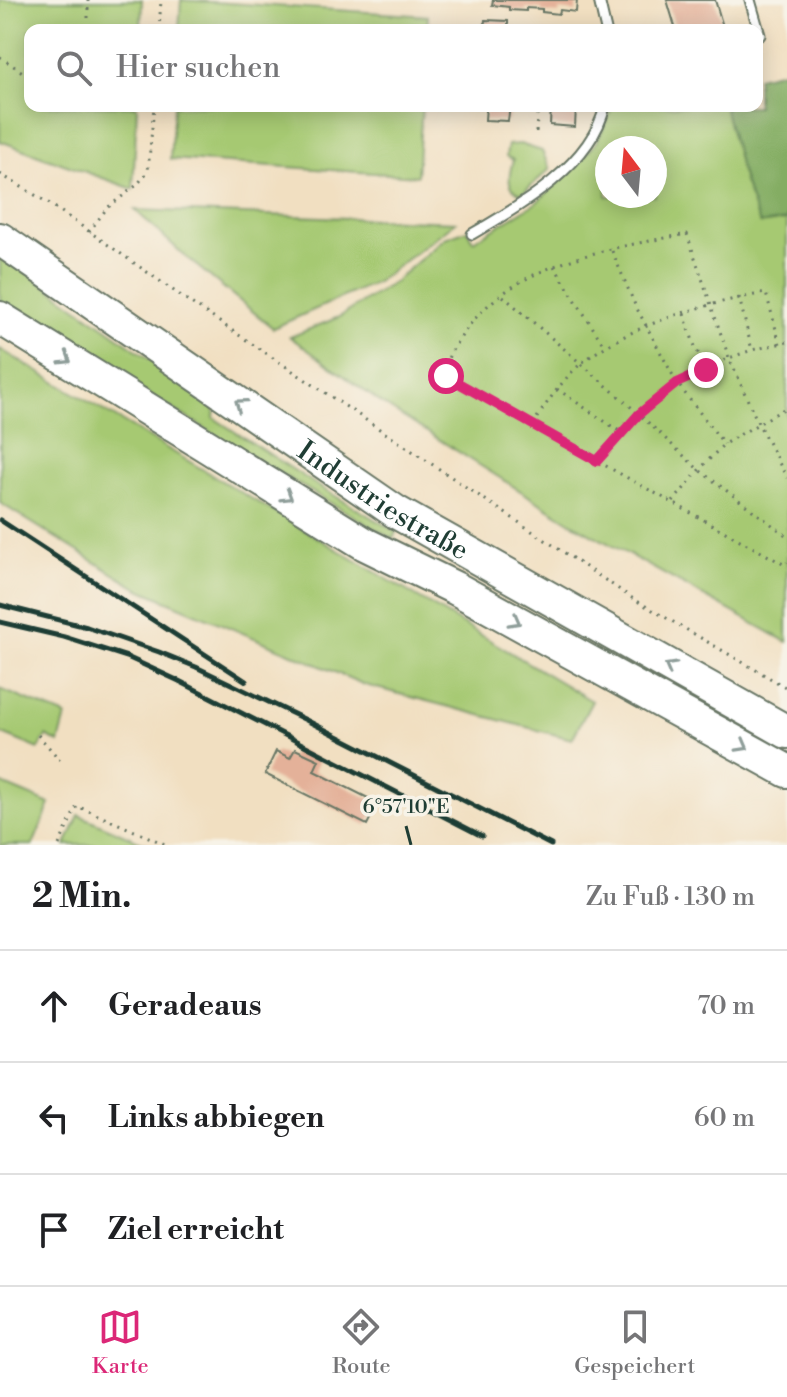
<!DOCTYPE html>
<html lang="de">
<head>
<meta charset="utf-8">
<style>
  :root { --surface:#fff; --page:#f6f6f6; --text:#202124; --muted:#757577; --line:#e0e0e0; --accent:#db2777 }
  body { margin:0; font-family:"Libre Bodoni",serif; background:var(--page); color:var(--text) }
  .compass { position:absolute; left:595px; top:136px; width:72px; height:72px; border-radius:50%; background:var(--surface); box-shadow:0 4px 20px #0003; rotate:344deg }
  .stop { position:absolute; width:24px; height:24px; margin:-18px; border:6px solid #db2777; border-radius:50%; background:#fff }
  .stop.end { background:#db2777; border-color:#fff; box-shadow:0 2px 8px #0008 }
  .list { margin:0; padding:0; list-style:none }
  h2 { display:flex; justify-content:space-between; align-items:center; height:104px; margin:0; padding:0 32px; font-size:34px }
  h2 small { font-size:26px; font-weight:400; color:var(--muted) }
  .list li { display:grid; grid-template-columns:52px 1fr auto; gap:24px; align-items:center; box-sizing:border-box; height:112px; padding:0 32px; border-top:2px solid var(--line) }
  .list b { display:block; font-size:30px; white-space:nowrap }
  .list em { font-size:26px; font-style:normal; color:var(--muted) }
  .icon { flex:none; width:44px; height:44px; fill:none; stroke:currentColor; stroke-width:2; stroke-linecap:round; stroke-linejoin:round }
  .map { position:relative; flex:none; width:787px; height:845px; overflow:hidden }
  .search { position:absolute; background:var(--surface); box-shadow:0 4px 20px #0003; left:24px; right:24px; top:24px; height:88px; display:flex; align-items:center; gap:20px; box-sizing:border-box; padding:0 28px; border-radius:16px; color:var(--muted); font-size:30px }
  .sheet { height:440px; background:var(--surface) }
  nav { display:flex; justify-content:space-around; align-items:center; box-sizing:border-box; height:112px; border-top:2px solid var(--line); background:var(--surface); font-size:22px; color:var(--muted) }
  nav a { display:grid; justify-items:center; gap:4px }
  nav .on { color:var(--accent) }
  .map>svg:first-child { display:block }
  .green { fill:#a6c972; stroke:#628353; stroke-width:2; fill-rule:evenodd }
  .forest { fill:#84ad64; stroke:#52754c; stroke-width:2 }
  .building { fill:#e4b199 }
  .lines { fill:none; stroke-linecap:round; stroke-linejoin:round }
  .lane-casing { stroke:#687665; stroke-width:13 }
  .highway-casing { stroke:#687665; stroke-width:36 }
  .path { stroke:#687665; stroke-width:3; stroke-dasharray:2 6; stroke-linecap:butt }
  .lane { stroke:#fff; stroke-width:9 }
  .highway { stroke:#fff; stroke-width:32 }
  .rail { stroke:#1f3d34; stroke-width:5 }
  .oneway { stroke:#8f9e9a }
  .route { stroke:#db2777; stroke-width:10 }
  .ticks { fill:none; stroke:#1f3d34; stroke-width:3 }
  .labels { text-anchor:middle; stroke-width:7; stroke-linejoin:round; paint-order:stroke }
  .street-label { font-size:28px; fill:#1f3d34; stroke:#f7f3e8 }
  .ticks-label { font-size:20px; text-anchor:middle; fill:#1f3d34; stroke:#f7f3e8; stroke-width:7; stroke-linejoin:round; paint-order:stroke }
</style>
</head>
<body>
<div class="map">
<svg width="787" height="845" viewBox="0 0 787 845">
  <rect width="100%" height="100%" fill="#f7f3e8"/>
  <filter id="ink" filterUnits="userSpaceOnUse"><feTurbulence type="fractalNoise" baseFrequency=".0125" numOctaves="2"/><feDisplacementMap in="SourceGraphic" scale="16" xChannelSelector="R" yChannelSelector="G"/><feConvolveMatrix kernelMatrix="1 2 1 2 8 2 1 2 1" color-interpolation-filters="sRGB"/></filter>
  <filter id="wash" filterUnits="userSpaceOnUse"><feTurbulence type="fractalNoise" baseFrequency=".006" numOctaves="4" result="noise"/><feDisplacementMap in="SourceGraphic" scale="32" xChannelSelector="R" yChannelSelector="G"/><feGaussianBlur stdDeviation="1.8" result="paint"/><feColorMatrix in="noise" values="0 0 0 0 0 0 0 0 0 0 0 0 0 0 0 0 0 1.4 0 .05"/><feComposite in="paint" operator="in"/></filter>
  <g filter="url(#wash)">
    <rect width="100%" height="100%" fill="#f1dfc1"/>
    <path class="green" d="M 0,0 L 142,0 L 141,30 L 30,30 L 30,106 L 137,106 L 133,189 L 0,141 Z
      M 181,0 L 428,16 L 427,30 L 179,30 Z
      M 174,106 L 422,106 L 417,176 L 170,159 Z
      M 611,106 L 724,106 L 744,182 L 760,223 L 787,220 L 787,642 L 573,524 L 384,405 L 290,337 L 339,317 L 393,283 L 445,238 L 467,230 L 473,241 L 536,203 L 577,165 L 597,142 L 611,111 ZM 607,148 L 655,148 L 655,196 L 607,196 Z
      M 520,144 L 542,151 L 550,169 L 522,194 C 505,188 509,175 513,160 L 506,156 L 508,145 Z
      M 135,210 L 456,222 L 377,282 L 273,328 L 186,257 Z
      M 0,253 L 172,375 L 215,407 L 214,418 L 315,484 L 396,532 L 393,539 L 279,473 L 0,305 Z
      M 0,349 L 592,701 L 572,739 L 365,685 L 137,588 L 0,503 Z
      M 0,689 L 66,716 L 59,743 L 46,736 L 39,749 L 0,733 Z
      M 0,783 L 50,804 L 33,845 L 0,845 Z
      M 79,815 L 148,845 L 66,845 Z"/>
    <path class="forest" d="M 787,70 L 787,220 L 760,224 L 744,182 L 724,106 L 757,106 L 757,77 Z"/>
    <g id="blocks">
      <path class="building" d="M 493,0 L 577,0 L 576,12 L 560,10 L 559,14 L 542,12 L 542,9 L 526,8 L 526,11 L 509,10 L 509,7 L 492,5 Z
        M 667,0 L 715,0 L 724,30 L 676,30 Z
        M 485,20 L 508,21 L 508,30 L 484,30 Z
        M 486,106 L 510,106 L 508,121 L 485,120 Z
        M 551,106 L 576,106 L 575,127 L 550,125 Z
        M 295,749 L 319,760 L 314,771 L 378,803 L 367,825 L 265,774 L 276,751 L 290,758 Z"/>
    </g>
  </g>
  <g filter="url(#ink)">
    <use href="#blocks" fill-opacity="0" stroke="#687665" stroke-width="2"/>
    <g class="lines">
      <defs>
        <path id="lane" d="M 599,0 L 606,30
          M 750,0 L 760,35
          M 472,234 C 521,206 592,164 605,106"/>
        <g id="highway">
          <path id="s1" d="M 0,239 L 396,512 L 787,732"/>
          <path d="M 0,318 L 365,544 L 455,588 L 787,771"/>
        </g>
      </defs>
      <use href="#lane" class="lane-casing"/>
      <use href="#highway" class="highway-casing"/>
      <path class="path" d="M 88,0 L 88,30
        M 159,30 L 161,0
        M 0,57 L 30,77
        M 536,132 L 538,106
        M 0,174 L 50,204 L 194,305 L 632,598 L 787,688
        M 89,232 L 107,208 L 137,185 L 148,171 L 154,106
        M 612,251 L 635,305 L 677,383 L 724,444
        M 554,266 L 605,347
        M 503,296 L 639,414 L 699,470 L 787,536
        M 739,297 L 752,350
        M 684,314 L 694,344 L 706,370
        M 787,342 L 752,350 L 729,358 L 677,383 L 639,414 L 597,461 L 785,565 L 787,562
        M 557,389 L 622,433
        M 533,424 C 545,405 565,376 583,362 C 631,324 707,303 766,293 L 780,344
        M 597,461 L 446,376 C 443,361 453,349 461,337 C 510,262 607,249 687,234 L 729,358 L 758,423 L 787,478
        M 673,502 L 699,470 L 724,444 L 787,407
        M 38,735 L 60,760
        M 59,845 L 77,806 L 167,845"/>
      <use href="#lane" class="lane"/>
      <use href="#highway" class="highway"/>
      <path class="rail" d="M 0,520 L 246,681
        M 0,605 L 87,627 L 159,652 L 196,667 L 306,720 L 551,845
        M 0,622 L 64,637 L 127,657 L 179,681 L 482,836"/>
    </g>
    <defs><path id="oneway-chevron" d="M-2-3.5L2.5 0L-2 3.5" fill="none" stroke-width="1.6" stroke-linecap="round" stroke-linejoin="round" transform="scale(2)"/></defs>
    <g class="oneway">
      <use href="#oneway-chevron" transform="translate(66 359) rotate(32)"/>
      <use href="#oneway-chevron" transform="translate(240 404) rotate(-145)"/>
      <use href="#oneway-chevron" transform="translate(287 496) rotate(32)"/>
      <use href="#oneway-chevron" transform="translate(515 621) rotate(29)"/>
      <use href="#oneway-chevron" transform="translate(670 667) rotate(-151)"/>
      <use href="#oneway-chevron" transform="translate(743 746) rotate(29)"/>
    </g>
  </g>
  <g class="lines" filter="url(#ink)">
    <path class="route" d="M 446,376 L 597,461 L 639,414 L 677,383 L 706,370"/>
  </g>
  <path class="ticks" d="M 406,826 L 411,845"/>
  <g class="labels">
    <g class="street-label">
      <text dy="10" stroke="none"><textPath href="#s1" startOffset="464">Industriestraße</textPath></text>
    </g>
  </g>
  <g class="ticks-label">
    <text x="406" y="813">6°57'10"E</text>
  </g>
</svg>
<svg class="compass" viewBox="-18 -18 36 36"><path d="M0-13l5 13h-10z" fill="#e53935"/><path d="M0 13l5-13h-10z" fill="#757577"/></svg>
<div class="stop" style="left:446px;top:376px"></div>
<div class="stop end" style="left:706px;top:370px"></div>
<div class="search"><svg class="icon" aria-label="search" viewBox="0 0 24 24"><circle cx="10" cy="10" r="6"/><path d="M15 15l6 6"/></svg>Hier suchen</div>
</div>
<section class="sheet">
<h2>2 Min.<small>Zu Fuß · 130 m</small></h2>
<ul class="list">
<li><svg class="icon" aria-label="ahead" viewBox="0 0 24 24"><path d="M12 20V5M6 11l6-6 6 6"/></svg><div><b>Geradeaus</b></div><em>70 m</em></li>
<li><svg class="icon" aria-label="left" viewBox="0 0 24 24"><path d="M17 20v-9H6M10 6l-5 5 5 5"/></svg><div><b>Links abbiegen</b></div><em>60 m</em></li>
<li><svg class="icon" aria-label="arrive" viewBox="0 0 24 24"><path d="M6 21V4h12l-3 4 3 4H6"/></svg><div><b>Ziel erreicht</b></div></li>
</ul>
</section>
<nav>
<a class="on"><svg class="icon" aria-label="map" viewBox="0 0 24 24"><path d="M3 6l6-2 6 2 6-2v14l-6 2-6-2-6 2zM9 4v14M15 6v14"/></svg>Karte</a>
<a><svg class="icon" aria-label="directions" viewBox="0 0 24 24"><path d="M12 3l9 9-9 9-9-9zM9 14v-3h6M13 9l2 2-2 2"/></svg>Route</a>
<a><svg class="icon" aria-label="saved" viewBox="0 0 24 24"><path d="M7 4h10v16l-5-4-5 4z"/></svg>Gespeichert</a>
</nav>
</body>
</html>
